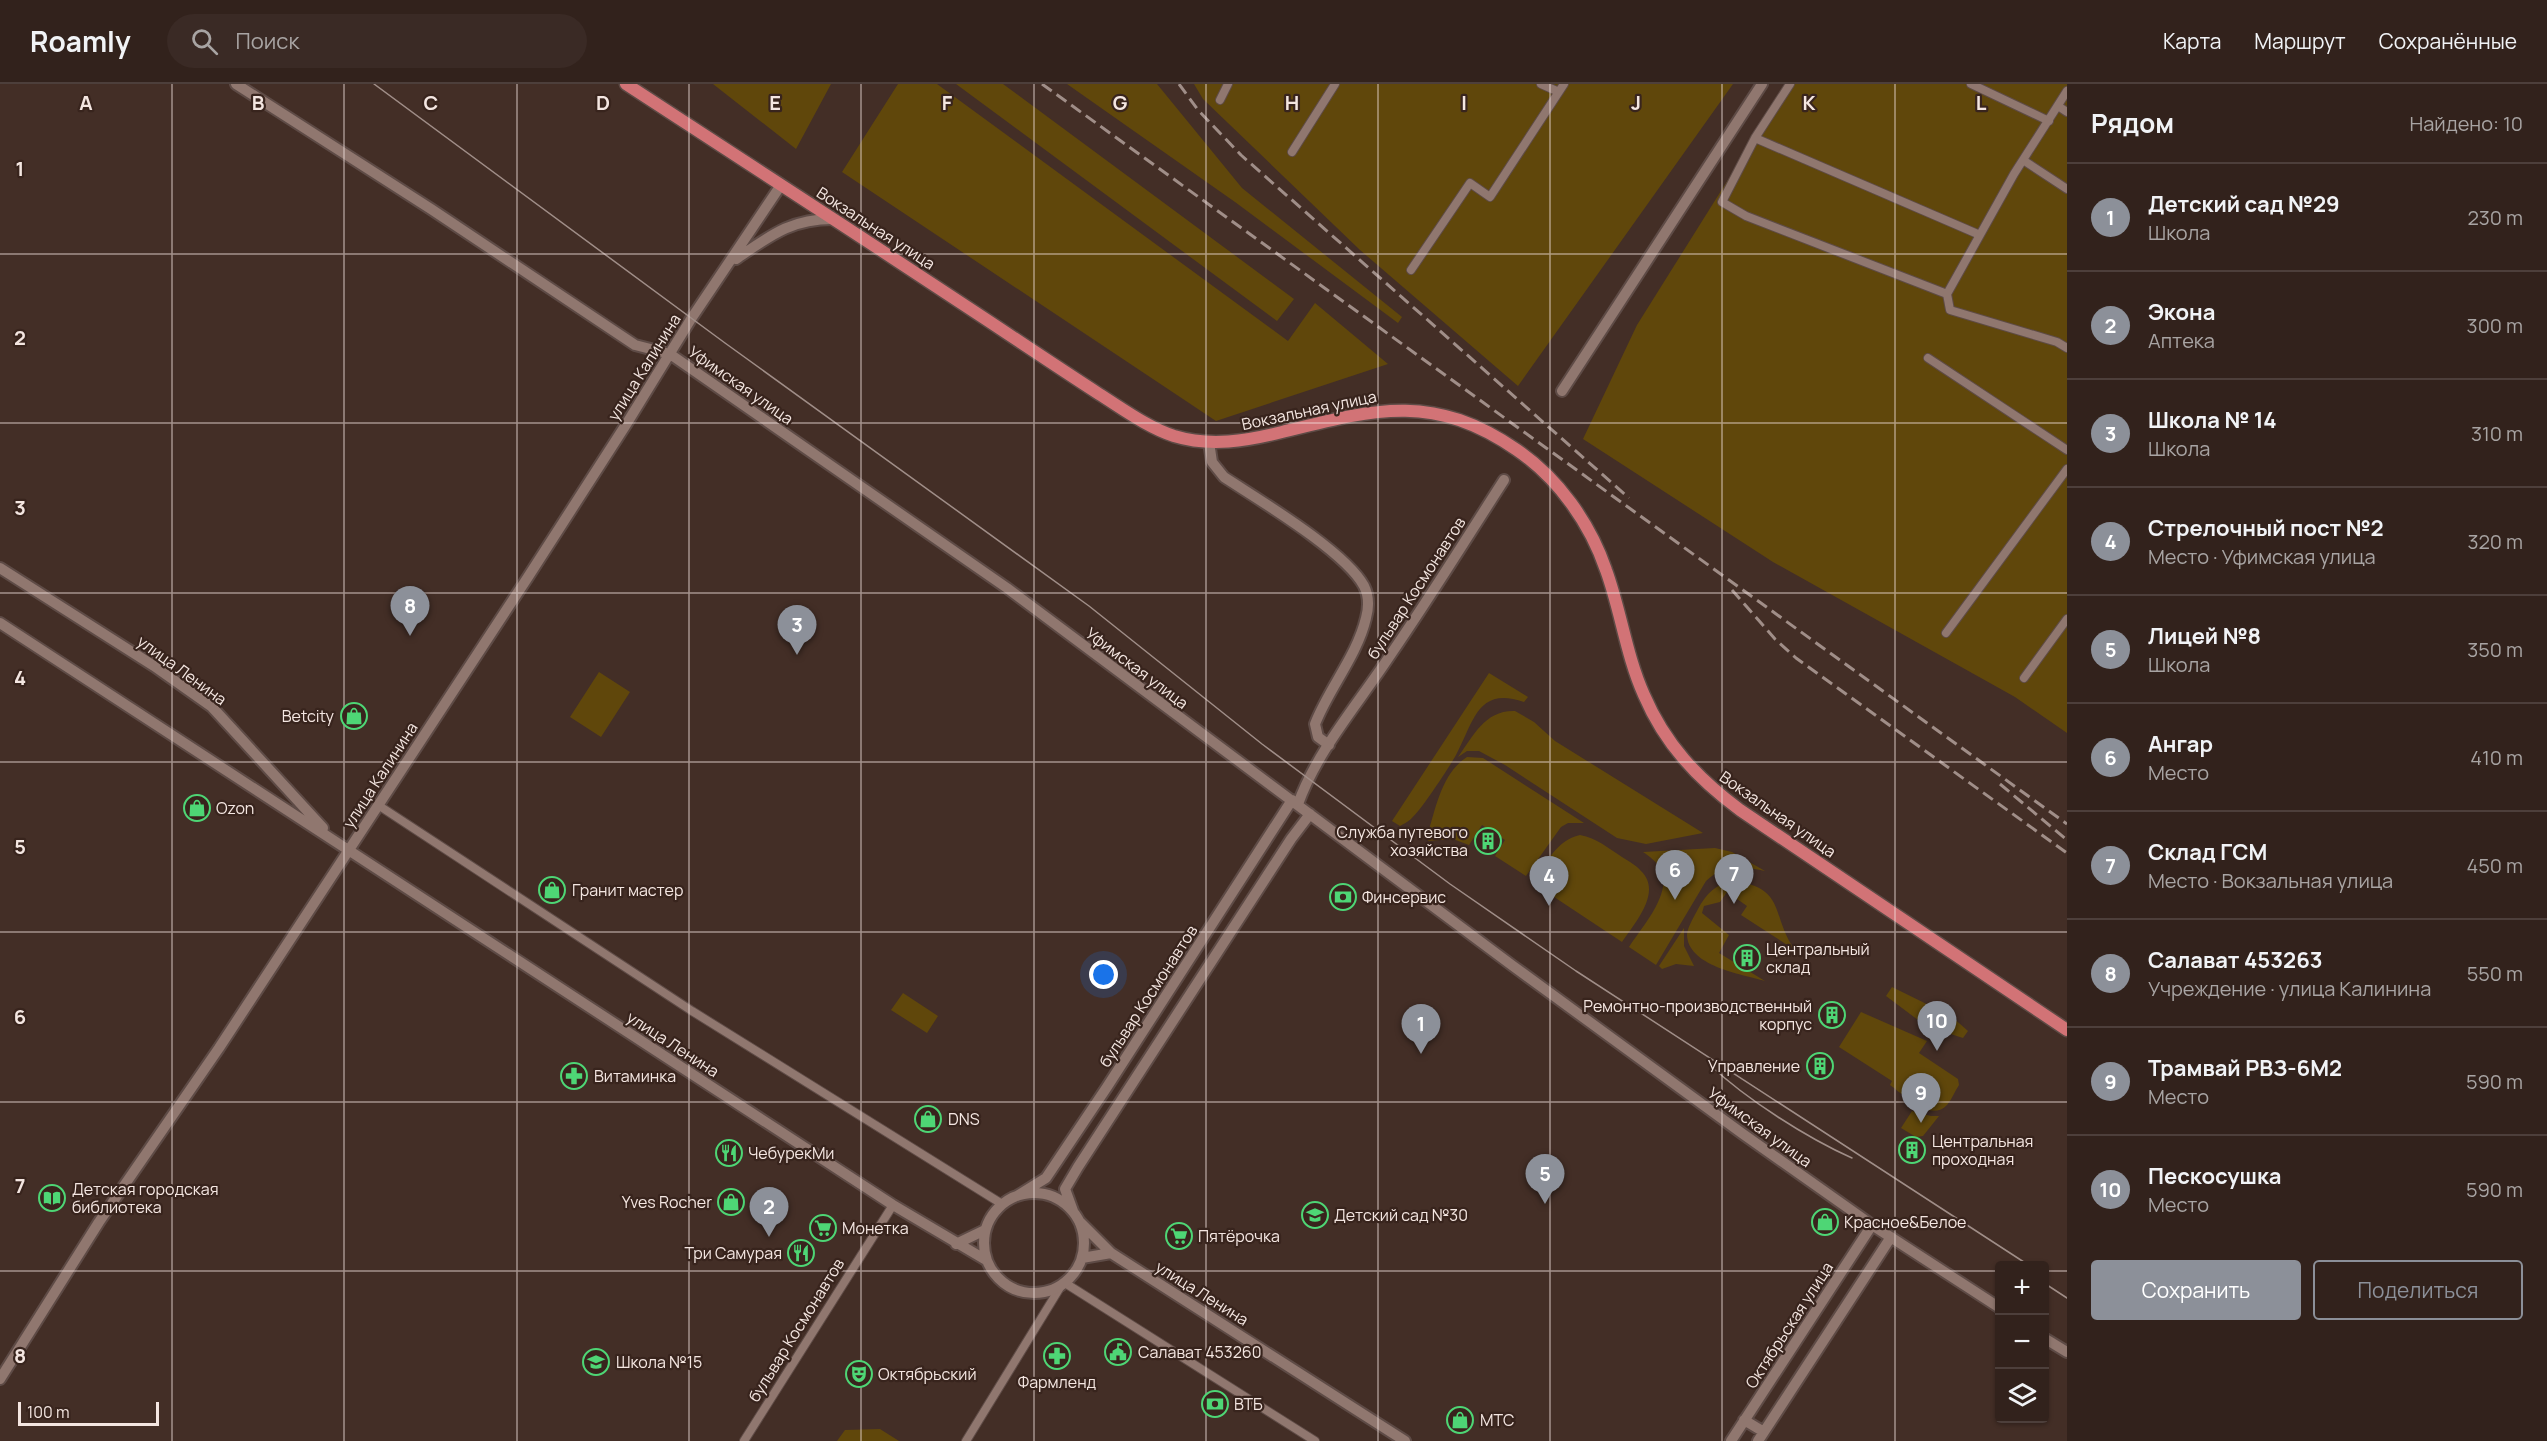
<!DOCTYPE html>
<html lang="ru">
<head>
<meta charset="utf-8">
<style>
  :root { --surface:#32221c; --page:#3a2a25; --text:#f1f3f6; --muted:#a8a4a3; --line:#4d3f3b; --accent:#8c9099 }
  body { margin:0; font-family:Manrope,sans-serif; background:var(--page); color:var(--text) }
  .controls { position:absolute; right:18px; bottom:18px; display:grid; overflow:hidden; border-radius:6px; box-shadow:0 2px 4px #0004 }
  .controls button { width:54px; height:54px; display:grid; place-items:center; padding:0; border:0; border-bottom:2px solid var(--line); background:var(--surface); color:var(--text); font:30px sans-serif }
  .scale { position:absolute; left:18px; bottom:15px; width:141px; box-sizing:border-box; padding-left:6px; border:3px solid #f4e6e1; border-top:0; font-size:16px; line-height:21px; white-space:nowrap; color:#f4e6e1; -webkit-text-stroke:4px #38241d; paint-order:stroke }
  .you { position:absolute; left:1104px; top:891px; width:21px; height:21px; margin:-15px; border:4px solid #fff; border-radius:50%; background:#1a73e8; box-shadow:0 0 0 9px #1a73e833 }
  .badge { display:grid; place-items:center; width:39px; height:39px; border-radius:50%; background:var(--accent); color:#fff; font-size:20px; font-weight:700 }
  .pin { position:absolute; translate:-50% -50px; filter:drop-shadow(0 2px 3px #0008) }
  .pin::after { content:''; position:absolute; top:32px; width:21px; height:18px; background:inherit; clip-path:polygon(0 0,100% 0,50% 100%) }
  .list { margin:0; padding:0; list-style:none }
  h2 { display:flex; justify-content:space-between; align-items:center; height:78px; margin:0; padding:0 24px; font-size:26px }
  h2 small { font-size:20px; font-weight:400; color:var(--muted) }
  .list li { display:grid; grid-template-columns:39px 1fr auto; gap:18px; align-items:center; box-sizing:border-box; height:108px; padding:0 24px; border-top:2px solid var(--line) }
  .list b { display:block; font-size:22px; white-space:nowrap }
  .list p { margin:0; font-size:20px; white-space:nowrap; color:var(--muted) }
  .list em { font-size:20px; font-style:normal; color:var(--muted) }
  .actions { display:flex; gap:12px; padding:18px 24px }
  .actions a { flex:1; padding:14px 0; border:2px solid var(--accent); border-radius:6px; text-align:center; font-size:21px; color:var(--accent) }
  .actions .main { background:var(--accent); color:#fff }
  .icon { flex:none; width:33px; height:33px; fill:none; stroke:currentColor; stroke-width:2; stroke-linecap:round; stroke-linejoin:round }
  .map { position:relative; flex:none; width:2067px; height:1357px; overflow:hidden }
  header { display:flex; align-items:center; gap:36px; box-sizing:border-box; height:84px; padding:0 30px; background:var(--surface); border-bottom:2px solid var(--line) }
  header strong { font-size:28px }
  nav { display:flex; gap:33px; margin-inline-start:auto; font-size:21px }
  .search { width:420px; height:54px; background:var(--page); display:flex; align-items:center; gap:15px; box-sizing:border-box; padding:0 21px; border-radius:33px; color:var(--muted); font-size:22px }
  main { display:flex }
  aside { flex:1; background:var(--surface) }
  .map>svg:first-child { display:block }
  .green { fill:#60470b }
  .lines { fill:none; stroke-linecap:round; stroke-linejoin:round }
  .street-casing { stroke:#5e4b46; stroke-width:10 }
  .secondary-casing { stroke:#5e4b46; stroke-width:14 }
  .primary-casing { stroke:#5e4b46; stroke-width:15 }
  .street { stroke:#90776f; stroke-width:8 }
  .secondary { stroke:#90776f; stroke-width:10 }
  .primary { stroke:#d27376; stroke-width:12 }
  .tram { stroke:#a08e88; stroke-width:1.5 }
  .rail { stroke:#a08e88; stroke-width:3; stroke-dasharray:12 6; stroke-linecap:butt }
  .grid { fill:none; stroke:#f4e6e1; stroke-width:1.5; stroke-opacity:0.55 }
  .labels { text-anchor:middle; stroke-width:4.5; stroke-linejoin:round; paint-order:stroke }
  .street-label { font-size:16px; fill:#f4e6e1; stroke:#38241d }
  .poi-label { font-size:16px; fill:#f4e6e1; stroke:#38241d; text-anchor:start }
  .grid-label { font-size:20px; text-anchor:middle; font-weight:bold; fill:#f4e6e1; stroke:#38241d; stroke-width:4.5; stroke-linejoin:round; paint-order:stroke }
</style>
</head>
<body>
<header>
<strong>Roamly</strong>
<div class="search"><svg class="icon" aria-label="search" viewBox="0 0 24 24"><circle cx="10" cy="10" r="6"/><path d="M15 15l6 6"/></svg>Поиск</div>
<nav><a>Карта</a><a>Маршрут</a><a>Сохранённые</a></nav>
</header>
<main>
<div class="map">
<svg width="2067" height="1357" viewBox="0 0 2067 1357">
  <rect width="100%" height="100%" fill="#432e26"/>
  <path class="green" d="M 713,0 L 831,0 L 796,65 Z
    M 898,0 L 937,0 L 1288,257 L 1315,219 L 1388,280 L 1216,337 L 842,88 Z
    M 956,0 L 1003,0 L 1294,215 L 1277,237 Z
    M 1067,0 L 1157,0 L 1242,104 L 1402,233 L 1398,239 L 1235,118 Z
    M 1194,0 L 1733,0 L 1518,302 L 1360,166 L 1203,15 Z
    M 1788,0 L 2067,0 L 2067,649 L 2015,613 L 1773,478 L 1583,355 L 1637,241 Z
    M 599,588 L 630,608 L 601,653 L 570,633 Z
    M 1489,589 L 1528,613 L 1524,618 C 1477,602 1474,638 1456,671 C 1448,685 1422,725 1411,735 C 1408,738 1403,740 1400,742 L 1392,737 Z
    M 1515,627 L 1534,638 L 1555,657 L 1703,749 L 1646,760 L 1617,754 L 1505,681 L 1479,667 L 1467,667 L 1458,673 C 1474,651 1485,626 1515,627 Z
    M 1467,673 L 1483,674 L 1584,739 L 1568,739 L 1561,743 L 1526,792 L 1495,772 L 1505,756 L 1482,741 L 1469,761 L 1453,755 L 1428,757 L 1428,749 C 1436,723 1442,689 1467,673 Z
    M 1580,751 C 1597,754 1608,764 1622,773 C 1628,777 1636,781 1641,787 C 1663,808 1634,840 1622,858 L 1533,799 C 1546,780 1556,756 1580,751 Z
    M 1715,764 L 1732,768 L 1765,787 C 1741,782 1725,779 1706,797 L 1656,881 L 1629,863 C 1642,843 1674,808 1660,784 C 1656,777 1649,772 1643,768 Z
    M 1732,797 C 1787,803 1770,831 1795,866 L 1741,831 L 1747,822 L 1727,808 L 1720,818 L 1704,822 L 1702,829 L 1729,851 L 1719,869 L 1765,897 C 1741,890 1687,882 1687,850 C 1688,842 1695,831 1698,825 C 1706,810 1716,800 1732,797 Z
    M 1684,844 L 1684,862 L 1694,882 L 1676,880 L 1662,885 L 1659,882 Z
    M 1892,903 L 1951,932 L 1968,947 L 1963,954 L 1926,942 L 1886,912 Z
    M 903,909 L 938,932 L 927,949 L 891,926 Z
    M 1861,928 L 1927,957 L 1919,969 L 1958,995 L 1959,1001 C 1955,1007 1952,1015 1947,1021 C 1930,1039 1903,1010 1890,1001 L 1892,997 L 1839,963 Z
    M 1912,1027 L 1931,1032 L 1939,1032 L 1923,1052 L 1916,1053 L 1901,1044 Z
    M 880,1345 L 899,1357 L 837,1357 L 845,1346 Z"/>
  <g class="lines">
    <defs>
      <path id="street" d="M 1541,0 L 1559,8
        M 1790,0 L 1755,54 L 1722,118 L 1746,132 L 1947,210 L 1950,226 L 2057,258 L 2067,264
        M 1971,0 L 2049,37
        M 1220,16 L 1228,0
        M 2058,22 L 2067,28
        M 1755,54 L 1980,151
        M 1292,68 L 1335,0
        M 2023,76 L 2067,105
        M 1411,186 L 1470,99 L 1490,113 L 1564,0
        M 1947,210 L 2014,90 L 2067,7
        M 1928,274 L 2067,366
        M 1946,549 L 2067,385
        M 2024,594 L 2067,535
        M 378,721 L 692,927 L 1002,1120
        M 1065,1199 L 1315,1357
        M 744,1357 L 893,1121
        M 966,1357 L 1061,1202"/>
      <path id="secondary" d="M 236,0 L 431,125 L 635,261 L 670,270 L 1007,504 L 1513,882 L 1743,1050 L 1872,1141 L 2000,1224
        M 736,175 C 770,152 790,135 833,135
        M 1562,307 L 1762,0
        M 1209,358 L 1212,378 L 1224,393 C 1259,416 1345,467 1364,502 C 1369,512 1369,523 1366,534 C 1357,572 1329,604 1315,640 L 1318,653 L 1329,661
        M 0,484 L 154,582 L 212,623 L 323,744
        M 0,539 L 893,1121 L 986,1176
        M 1298,720 C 1317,667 1358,620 1389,573 C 1429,515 1466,455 1504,396
        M984 1159a50 50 0 1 1 100 0a50 50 0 1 1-100 0Z
        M 1017,1112 L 1046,1094 L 1107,1003 L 1292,716
        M 1073,1127 L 1065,1105 L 1078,1083 L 1291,755 L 1310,730
        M 1079,1137 L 1111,1169 L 1405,1357
        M 956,1160 L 985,1146
        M 1082,1174 L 1111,1169
        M 2044,1254 L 2067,1268
        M 0,1295 L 99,1138 L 219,964 L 528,493 L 627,339 L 691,235 L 781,101
        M 1744,1336 L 1764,1348
        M 1731,1357 L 1872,1141
        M 1758,1357 L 1891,1153"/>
      <path id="primary" d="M 626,0 C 748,79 869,158 990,238 C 1026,262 1062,286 1099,310 C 1123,325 1147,343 1174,352 C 1210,363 1247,357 1282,348 C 1374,325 1433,308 1517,366 C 1558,394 1590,439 1606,486 C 1621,527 1626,571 1644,611 C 1665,660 1697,694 1740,726 L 2067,946"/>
    </defs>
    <use href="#street" class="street-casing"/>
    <use href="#secondary" class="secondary-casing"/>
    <use href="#primary" class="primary-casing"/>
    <use href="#street" class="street"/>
    <use href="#secondary" class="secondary"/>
    <use href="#primary" class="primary"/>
    <path class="tram" d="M 374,0 L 725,259 L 1089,522 L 1262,660 L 1450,800 L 1576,887 L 2030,1182
      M 1710,981 C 1746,1015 1807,1054 1852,1074
      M 2044,1199 L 2067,1214"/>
    <path class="rail" d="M 1042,0 L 2067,740
      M 1179,0 L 1198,26 L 1241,71 L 1629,414
      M 1732,506 L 1775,555 L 1796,574 L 2067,769
      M 2000,700 L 2067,756"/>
  </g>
  <path class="grid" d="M 172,0 L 172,1357M 344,0 L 344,1357M 517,0 L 517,1357M 689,0 L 689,1357M 861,0 L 861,1357M 1034,0 L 1034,1357M 1206,0 L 1206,1357M 1378,0 L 1378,1357M 1550,0 L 1550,1357M 1722,0 L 1722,1357M 1895,0 L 1895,1357M 0,170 L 2067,170M 0,339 L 2067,339M 0,509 L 2067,509M 0,678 L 2067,678M 0,848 L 2067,848M 0,1018 L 2067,1018M 0,1187 L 2000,1187M 2044,1187 L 2067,1187"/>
  <defs>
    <symbol id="shop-ring" viewBox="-11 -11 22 22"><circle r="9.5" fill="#38241d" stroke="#4ed675" stroke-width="1.5"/><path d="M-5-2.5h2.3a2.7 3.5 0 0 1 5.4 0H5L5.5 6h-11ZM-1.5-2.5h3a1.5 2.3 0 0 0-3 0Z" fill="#4ed675"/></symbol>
    <symbol id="building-ring" viewBox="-11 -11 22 22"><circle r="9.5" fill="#38241d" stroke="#4ed675" stroke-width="1.5"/><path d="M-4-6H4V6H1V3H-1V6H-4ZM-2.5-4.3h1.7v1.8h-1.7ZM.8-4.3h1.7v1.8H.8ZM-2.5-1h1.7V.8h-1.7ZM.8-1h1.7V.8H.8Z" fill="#4ed675"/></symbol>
    <symbol id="bank-ring" viewBox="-11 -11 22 22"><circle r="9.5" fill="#38241d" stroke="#4ed675" stroke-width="1.5"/><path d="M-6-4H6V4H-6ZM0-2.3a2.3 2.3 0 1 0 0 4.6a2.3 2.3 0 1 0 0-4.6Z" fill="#4ed675"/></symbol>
    <symbol id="pharmacy-ring" viewBox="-11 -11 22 22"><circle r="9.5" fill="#38241d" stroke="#4ed675" stroke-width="1.5"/><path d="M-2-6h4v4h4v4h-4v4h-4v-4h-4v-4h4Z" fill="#4ed675"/></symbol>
    <symbol id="restaurant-ring" viewBox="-11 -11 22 22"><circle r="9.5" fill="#38241d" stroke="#4ed675" stroke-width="1.5"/><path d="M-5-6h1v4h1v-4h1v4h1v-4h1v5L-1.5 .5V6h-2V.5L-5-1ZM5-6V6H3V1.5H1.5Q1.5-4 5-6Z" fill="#4ed675"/></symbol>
    <symbol id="library-ring" viewBox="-11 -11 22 22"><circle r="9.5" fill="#38241d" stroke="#4ed675" stroke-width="1.5"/><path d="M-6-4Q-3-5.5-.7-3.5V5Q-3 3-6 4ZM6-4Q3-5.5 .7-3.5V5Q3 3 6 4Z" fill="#4ed675"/></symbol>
    <symbol id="school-ring" viewBox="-11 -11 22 22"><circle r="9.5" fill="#38241d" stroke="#4ed675" stroke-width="1.5"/><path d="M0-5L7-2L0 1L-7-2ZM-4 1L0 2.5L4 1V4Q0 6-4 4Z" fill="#4ed675"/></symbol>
    <symbol id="supermarket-ring" viewBox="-11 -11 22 22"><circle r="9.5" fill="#38241d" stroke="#4ed675" stroke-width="1.5"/><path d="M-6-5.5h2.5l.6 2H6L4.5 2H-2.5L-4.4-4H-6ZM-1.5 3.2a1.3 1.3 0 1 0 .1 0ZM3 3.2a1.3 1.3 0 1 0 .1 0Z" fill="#4ed675"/></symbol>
    <symbol id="civic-ring" viewBox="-11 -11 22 22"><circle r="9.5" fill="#38241d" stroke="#4ed675" stroke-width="1.5"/><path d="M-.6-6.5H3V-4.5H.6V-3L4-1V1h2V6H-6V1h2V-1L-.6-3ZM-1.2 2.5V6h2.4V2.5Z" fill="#4ed675"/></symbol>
    <symbol id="theatre-ring" viewBox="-11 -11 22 22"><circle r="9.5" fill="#38241d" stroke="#4ed675" stroke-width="1.5"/><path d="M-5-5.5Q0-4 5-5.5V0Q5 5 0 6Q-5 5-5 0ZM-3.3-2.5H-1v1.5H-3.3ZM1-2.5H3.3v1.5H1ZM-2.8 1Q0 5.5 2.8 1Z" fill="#4ed675"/></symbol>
  </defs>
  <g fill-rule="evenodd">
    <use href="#shop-ring" x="339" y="617" width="30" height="30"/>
    <use href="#shop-ring" x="182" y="709" width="30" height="30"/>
    <use href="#building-ring" x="1473" y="742" width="30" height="30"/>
    <use href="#shop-ring" x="537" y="791" width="30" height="30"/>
    <use href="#bank-ring" x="1328" y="798" width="30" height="30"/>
    <use href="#building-ring" x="1732" y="859" width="30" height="30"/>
    <use href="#building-ring" x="1817" y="916" width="30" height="30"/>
    <use href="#building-ring" x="1805" y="967" width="30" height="30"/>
    <use href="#pharmacy-ring" x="559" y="977" width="30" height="30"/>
    <use href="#shop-ring" x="913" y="1020" width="30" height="30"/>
    <use href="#building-ring" x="1897" y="1051" width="30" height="30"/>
    <use href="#restaurant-ring" x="714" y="1054" width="30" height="30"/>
    <use href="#library-ring" x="37" y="1099" width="30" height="30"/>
    <use href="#shop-ring" x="716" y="1103" width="30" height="30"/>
    <use href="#school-ring" x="1300" y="1116" width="30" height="30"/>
    <use href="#shop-ring" x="1810" y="1123" width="30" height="30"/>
    <use href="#supermarket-ring" x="808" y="1129" width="30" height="30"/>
    <use href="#supermarket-ring" x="1164" y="1137" width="30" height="30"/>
    <use href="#restaurant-ring" x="786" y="1154" width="30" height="30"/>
    <use href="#civic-ring" x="1103" y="1253" width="30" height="30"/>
    <use href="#pharmacy-ring" x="1042" y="1257" width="30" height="30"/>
    <use href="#school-ring" x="581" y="1263" width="30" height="30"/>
    <use href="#theatre-ring" x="844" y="1275" width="30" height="30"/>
    <use href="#bank-ring" x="1200" y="1305" width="30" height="30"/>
    <use href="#shop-ring" x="1445" y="1321" width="30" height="30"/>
  </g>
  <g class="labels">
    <g class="street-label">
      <text transform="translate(876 144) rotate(33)" y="6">Вокзальная улица</text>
      <text transform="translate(644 283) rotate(-58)" y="6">улица Калинина</text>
      <text transform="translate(741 301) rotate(35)" y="6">Уфимская улица</text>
      <text transform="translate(1309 326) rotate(-12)" y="6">Вокзальная улица</text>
      <text transform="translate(1416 504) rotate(-57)" y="6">бульвар Космонавтов</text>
      <text transform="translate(1137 584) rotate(37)" y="6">Уфимская улица</text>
      <text transform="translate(182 586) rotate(36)" y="6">улица Ленина</text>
      <text transform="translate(380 691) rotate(-57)" y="6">улица Калинина</text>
      <text transform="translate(1778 730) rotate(35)" y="6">Вокзальная улица</text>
      <text transform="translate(1148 912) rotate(-57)" y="6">бульвар Космонавтов</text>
      <text transform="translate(673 960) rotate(33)" y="6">улица Ленина</text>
      <text transform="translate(1760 1043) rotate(36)" y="6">Уфимская улица</text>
      <text transform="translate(1202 1209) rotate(32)" y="6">улица Ленина</text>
      <text transform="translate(1789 1241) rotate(-57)" y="6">Октябрьская улица</text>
      <text transform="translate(796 1246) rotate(-58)" y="6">бульвар Космонавтов</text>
    </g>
    <g class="poi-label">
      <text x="334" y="638" text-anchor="end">Betcity</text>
      <text x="216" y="730">Ozon</text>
      <text x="1468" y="754" text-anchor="end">Служба путевого<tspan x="1468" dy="18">хозяйства</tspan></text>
      <text x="572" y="812">Гранит мастер</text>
      <text x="1362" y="819">Финсервис</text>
      <text x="1766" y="871">Центральный<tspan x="1766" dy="18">склад</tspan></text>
      <text x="1812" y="928" text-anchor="end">Ремонтно-производственный<tspan x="1812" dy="18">корпус</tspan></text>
      <text x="1800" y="988" text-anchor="end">Управление</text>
      <text x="594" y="998">Витаминка</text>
      <text x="948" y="1041">DNS</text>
      <text x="1932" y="1063">Центральная<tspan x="1932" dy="18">проходная</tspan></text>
      <text x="748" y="1075">ЧебурекМи</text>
      <text x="72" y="1111">Детская городская<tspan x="72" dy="18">библиотека</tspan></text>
      <text x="712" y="1124" text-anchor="end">Yves Rocher</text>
      <text x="1334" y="1137">Детский сад №30</text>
      <text x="1844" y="1144">Красное&amp;Белое</text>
      <text x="842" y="1150">Монетка</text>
      <text x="1198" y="1158">Пятёрочка</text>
      <text x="782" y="1175" text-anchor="end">Три Самурая</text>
      <text x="1138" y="1274">Салават 453260</text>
      <text x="616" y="1284">Школа №15</text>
      <text x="878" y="1296">Октябрьский</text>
      <text x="1057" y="1304" text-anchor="middle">Фармленд</text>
      <text x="1234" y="1326">ВТБ</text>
      <text x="1480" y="1342">МТС</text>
    </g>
  </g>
  <g class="grid-label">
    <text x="86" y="26">A</text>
    <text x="258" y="26">B</text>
    <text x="431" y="26">C</text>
    <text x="603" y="26">D</text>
    <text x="775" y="26">E</text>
    <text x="947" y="26">F</text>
    <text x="1120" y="26">G</text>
    <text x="1292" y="26">H</text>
    <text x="1464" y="26">I</text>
    <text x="1636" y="26">J</text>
    <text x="1809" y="26">K</text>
    <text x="1981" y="26">L</text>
    <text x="20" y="92">1</text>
    <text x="20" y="261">2</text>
    <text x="20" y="431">3</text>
    <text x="20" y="601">4</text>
    <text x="20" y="770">5</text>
    <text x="20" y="940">6</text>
    <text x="20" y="1109">7</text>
    <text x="20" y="1279">8</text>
  </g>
</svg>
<div class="controls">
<button>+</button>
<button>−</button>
<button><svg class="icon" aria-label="layers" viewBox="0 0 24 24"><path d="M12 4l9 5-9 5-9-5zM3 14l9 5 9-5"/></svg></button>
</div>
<div class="scale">100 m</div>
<div class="you"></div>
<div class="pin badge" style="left:1421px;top:970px">1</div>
<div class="pin badge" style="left:769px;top:1153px">2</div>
<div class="pin badge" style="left:797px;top:571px">3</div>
<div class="pin badge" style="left:1549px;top:822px">4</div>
<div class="pin badge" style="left:1545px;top:1120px">5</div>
<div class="pin badge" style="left:1675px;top:816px">6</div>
<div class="pin badge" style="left:1734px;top:820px">7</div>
<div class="pin badge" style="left:410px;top:552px">8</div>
<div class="pin badge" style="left:1921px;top:1039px">9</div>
<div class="pin badge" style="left:1937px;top:967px">10</div>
</div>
<aside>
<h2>Рядом<small>Найдено: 10</small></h2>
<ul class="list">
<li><span class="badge">1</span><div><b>Детский сад №29</b><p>Школа</p></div><em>230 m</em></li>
<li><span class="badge">2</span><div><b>Экона</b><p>Аптека</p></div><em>300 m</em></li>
<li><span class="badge">3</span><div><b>Школа № 14</b><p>Школа</p></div><em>310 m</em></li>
<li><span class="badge">4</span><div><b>Стрелочный пост №2</b><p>Место · Уфимская улица</p></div><em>320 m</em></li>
<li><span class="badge">5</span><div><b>Лицей №8</b><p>Школа</p></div><em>350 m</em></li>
<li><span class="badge">6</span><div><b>Ангар</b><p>Место</p></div><em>410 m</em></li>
<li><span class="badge">7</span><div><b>Склад ГСМ</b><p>Место · Вокзальная улица</p></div><em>450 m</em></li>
<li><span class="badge">8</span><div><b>Салават 453263</b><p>Учреждение · улица Калинина</p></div><em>550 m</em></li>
<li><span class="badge">9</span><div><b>Трамвай РВЗ-6М2</b><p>Место</p></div><em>590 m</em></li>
<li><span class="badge">10</span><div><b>Пескосушка</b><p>Место</p></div><em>590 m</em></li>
</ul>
<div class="actions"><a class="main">Сохранить</a><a>Поделиться</a></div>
</aside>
</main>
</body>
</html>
